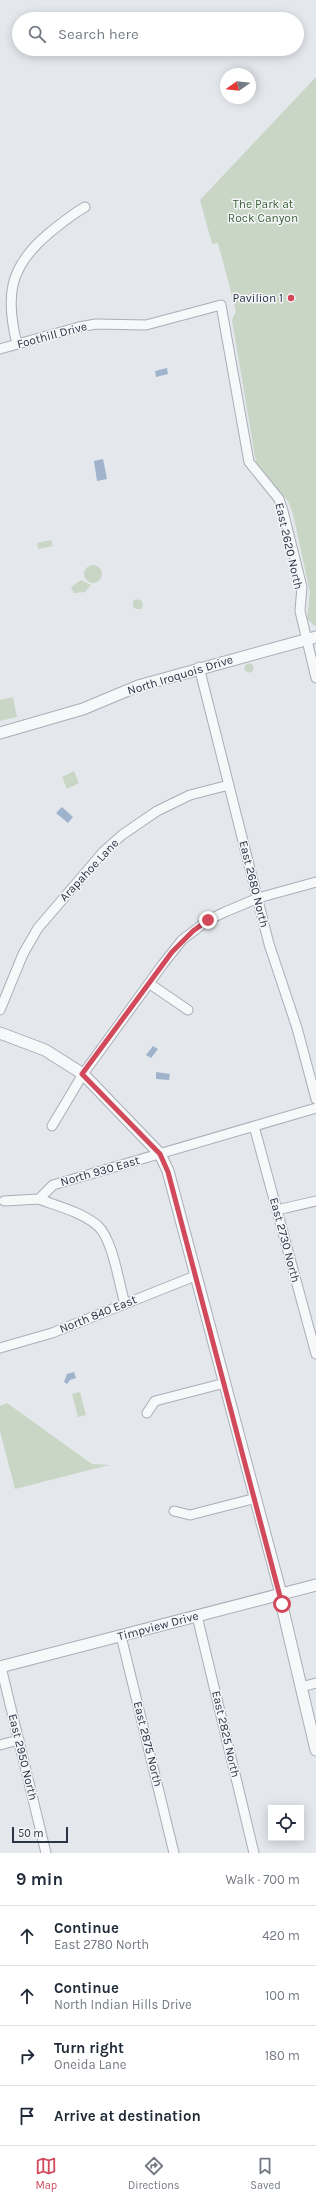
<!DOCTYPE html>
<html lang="en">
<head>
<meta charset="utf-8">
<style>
  :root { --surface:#fff; --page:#f2f2f3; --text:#1f2937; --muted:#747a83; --line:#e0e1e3; --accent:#d1495b }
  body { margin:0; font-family:Karla,sans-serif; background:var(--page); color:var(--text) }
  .controls { position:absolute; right:12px; bottom:12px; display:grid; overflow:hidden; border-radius:0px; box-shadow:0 2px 10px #0003 }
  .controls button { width:36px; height:36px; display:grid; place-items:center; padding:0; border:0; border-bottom:1px solid var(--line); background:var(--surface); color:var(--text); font:20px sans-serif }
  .compass { position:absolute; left:220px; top:68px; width:36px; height:36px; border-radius:50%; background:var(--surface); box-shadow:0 2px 10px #0003; rotate:256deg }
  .scale { position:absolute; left:12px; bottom:10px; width:56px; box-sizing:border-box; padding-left:4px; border:2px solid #2b3445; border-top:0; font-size:11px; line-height:14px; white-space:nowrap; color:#2b3445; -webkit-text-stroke:3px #f4f6f9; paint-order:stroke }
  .stop { position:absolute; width:12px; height:12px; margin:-9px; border:3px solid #d1495b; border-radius:50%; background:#fff }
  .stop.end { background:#d1495b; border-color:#fff; box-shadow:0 1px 4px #0008 }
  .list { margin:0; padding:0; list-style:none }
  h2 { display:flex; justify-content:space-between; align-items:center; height:52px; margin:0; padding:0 16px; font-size:17px }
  h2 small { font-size:13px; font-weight:400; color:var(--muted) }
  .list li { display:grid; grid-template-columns:26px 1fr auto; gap:12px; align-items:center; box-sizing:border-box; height:60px; padding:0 16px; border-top:1px solid var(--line) }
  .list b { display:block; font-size:15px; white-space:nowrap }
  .list p { margin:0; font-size:13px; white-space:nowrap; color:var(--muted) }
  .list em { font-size:13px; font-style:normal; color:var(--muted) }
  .icon { flex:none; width:22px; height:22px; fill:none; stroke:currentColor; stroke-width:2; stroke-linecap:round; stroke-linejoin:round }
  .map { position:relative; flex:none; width:316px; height:1853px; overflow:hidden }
  .search { position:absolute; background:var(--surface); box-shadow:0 2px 10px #0003; left:12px; right:12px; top:12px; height:44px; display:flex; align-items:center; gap:10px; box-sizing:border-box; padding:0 14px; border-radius:22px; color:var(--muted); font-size:15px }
  .sheet { height:292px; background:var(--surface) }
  nav { display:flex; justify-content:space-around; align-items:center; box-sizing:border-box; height:56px; border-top:1px solid var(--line); background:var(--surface); font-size:11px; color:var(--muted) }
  nav a { display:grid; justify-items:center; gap:2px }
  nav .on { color:var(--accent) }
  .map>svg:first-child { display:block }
  .green { fill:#c9d6c5 }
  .water { fill:#9fb4cc }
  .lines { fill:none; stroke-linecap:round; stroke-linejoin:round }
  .minor-casing { stroke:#a9aeb7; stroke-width:11 }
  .tertiary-casing { stroke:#a9aeb7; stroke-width:13 }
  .minor { stroke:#f7f8fa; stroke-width:9 }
  .tertiary { stroke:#f7f8fa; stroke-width:11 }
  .route { stroke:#d1495b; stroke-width:5 }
  .poi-dot { fill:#d1495b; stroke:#f4f6f9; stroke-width:1.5 }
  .labels { text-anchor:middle; stroke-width:3; stroke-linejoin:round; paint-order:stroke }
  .park-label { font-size:12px; fill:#3f6138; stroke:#f4f6f9 }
  .poi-label { font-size:12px; fill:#2b3445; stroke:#f4f6f9; text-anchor:end }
  .street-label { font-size:12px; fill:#2b3445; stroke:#f4f6f9 }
</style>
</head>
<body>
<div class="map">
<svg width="316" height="1853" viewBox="0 0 316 1853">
  <rect width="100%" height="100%" fill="#e4e7ec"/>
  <path class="green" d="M 316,77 L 316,626 L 315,626 L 307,619 L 310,592 L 293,514 L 288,501 L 260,470 L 256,463 L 232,320 L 236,311 L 218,243 L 212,244 L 200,200 Z
    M 51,540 L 53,546 L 38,549 L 37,543 Z
    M84 574a9 9 0 1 1 18 0a9 9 0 1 1-18 0Z
    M 81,580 L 91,585 L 85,592 L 74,593 L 71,587 Z
    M 136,599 L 142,601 L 143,606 L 141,609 L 136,609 L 133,607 L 133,601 Z
    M244.5 668a4.5 4.5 0 1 1 9 0a4.5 4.5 0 1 1-9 0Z
    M 13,697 L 17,717 L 0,721 L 0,700 Z
    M 74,771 L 79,783 L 67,789 L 62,777 Z
    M 80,1392 L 86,1415 L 78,1417 L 72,1394 Z
    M 7,1403 L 92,1464 L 109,1465 L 15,1489 L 0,1431 L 0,1406 Z"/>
  <path class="water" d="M 167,368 L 168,374 L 156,377 L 155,371 Z
    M 103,459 L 107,479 L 97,481 L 94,461 Z
    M 62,807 L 73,817 L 68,823 L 56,813 Z
    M 153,1046 L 158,1049 L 151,1058 L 146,1055 Z
    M 156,1072 L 170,1074 L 169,1080 L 156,1079 Z
    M 74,1372 L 76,1378 L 70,1380 L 67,1384 L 64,1382 L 67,1374 Z"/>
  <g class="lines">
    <defs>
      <path id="minor" d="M 17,344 C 5,296 9,267 48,234 C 60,224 71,215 85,207
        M 0,349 L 79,327 L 96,324 L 146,325 L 221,305 L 249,462 L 279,499 L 283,511 L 302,587 L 300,611 L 316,678
        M 199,667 L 269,944 L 297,1028 L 316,1099
        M 150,984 L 188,1010
        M 0,1010 L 23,954 L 38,928 L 104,851 L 122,835 L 157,811 L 190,795 L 229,785
        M 52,1126 L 83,1074 L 163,964 L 182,940 L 208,920 L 225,912 L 258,898 L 316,882
        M 254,1126 L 316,1354
        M 39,1199 C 57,1206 82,1212 98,1226 C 113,1240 119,1284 125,1304
        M 4,1201 L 39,1199 L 53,1185 L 316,1108
        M 277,1210 L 316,1201
        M 0,1348 L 52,1333 L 195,1276
        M 147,1413 L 155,1401 L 225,1383
        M 174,1511 L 190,1515 L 256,1498
        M 197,1616 L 254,1853
        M 121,1636 L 174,1853
        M 1,1667 L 46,1853
        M 301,1687 L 316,1683
        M 0,1745 L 19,1740"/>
      <path id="tertiary" d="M 0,733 L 83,709 L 138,686 L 316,637
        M 0,1033 L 45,1050 L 83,1074 L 160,1154 L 168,1171 L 281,1594 L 283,1610 L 316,1750
        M 0,1667 L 316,1585"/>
    </defs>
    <use href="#minor" class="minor-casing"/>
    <use href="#tertiary" class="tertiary-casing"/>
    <use href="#minor" class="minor"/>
    <use href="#tertiary" class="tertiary"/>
  </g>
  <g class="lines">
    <path class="route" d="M 208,920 L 193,931 L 172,952 L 82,1074 L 160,1154 L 168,1172 L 282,1604"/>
  </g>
  <circle class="poi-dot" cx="291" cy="298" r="4"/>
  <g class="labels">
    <g class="park-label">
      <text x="263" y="208">The Park at<tspan x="263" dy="14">Rock Canyon</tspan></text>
    </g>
    <g class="poi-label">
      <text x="283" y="302">Pavilion 1</text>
    </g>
    <g class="street-label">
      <text transform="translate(52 335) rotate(-15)" y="4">Foothill Drive</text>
      <text transform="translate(289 546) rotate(77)" y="4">East 2620 North</text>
      <text transform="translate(180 675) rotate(-17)" y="4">North Iroquois Drive</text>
      <text transform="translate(89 870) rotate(-47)" y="4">Arapahoe Lane</text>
      <text transform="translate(254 884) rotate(76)" y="4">East 2680 North</text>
      <text transform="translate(100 1171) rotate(-16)" y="4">North 930 East</text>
      <text transform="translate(285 1240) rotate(75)" y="4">East 2730 North</text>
      <text transform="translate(98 1314) rotate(-22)" y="4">North 840 East</text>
      <text transform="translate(158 1626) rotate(-15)" y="4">Timpview Drive</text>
      <text transform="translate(226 1734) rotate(77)" y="4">East 2825 North</text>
      <text transform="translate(148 1744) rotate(76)" y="4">East 2875 North</text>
      <text transform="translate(23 1757) rotate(76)" y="4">East 2950 North</text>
    </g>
  </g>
</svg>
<div class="controls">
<button><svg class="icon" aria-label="locate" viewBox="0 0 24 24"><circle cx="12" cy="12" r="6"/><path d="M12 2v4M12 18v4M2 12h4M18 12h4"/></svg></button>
</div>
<svg class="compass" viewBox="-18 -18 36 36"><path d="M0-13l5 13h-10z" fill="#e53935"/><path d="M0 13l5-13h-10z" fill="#747a83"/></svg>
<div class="scale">50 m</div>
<div class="stop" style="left:282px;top:1604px"></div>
<div class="stop end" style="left:208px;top:920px"></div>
<div class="search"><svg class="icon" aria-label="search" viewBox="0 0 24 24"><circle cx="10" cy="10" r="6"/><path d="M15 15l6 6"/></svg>Search here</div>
</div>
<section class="sheet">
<h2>9 min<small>Walk · 700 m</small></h2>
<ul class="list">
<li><svg class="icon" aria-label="ahead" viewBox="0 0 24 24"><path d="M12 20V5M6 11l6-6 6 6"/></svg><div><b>Continue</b><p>East 2780 North</p></div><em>420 m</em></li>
<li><svg class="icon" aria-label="ahead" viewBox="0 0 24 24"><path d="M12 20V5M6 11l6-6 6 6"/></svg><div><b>Continue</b><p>North Indian Hills Drive</p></div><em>100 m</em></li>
<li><svg class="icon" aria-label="right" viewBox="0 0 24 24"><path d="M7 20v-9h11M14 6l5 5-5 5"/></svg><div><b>Turn right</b><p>Oneida Lane</p></div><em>180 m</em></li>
<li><svg class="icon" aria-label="arrive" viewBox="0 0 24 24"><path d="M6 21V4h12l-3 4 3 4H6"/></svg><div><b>Arrive at destination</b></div></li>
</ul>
</section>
<nav>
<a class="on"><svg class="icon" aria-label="map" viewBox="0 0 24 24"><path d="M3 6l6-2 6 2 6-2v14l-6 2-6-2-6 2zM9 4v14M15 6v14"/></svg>Map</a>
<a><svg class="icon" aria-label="directions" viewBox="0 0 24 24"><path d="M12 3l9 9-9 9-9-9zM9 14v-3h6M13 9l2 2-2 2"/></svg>Directions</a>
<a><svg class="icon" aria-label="saved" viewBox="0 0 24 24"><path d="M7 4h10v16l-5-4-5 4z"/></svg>Saved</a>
</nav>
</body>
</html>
